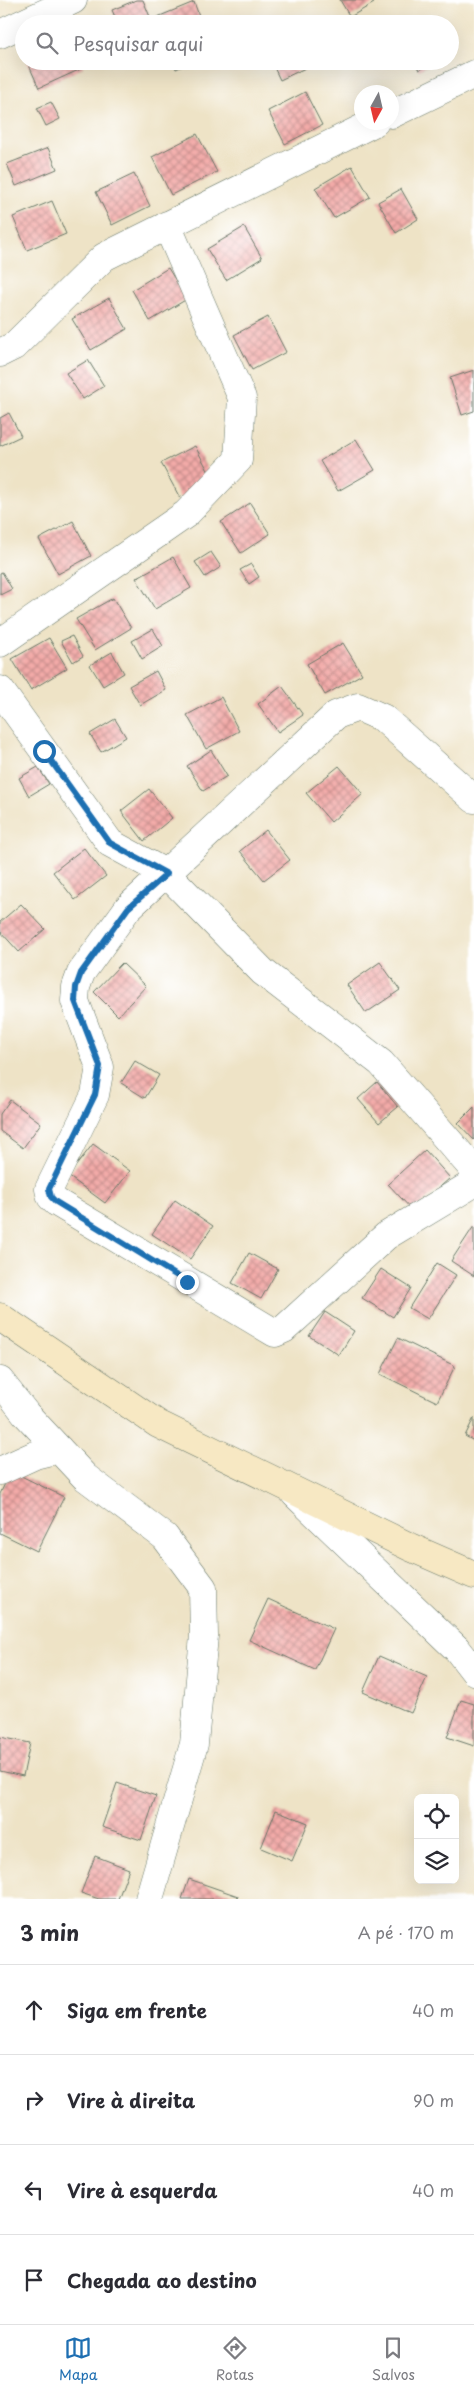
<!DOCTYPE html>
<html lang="pt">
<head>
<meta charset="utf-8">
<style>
  :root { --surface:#fff; --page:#f7f7f7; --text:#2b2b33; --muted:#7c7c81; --line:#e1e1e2; --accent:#1f6fb2 }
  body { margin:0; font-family:"Playpen Sans",sans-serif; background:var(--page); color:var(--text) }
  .controls { position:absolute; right:15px; bottom:15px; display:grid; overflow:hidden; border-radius:8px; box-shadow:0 5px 20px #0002 }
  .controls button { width:45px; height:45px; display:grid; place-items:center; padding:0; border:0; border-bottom:1px solid var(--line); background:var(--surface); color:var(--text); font:25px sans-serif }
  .compass { position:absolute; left:354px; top:85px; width:45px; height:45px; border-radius:50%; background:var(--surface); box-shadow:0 5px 20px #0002; rotate:188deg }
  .stop { position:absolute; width:15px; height:15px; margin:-11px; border:4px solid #1f6fb2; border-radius:50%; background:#fff }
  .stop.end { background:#1f6fb2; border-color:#fff; box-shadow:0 1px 5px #0008 }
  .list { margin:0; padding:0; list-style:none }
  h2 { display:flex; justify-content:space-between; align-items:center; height:65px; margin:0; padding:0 20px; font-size:21px }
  h2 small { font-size:16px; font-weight:400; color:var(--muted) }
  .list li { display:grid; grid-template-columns:32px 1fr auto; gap:15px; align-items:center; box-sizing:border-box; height:90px; padding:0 20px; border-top:1px solid var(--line) }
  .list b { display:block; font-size:19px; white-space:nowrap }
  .list em { font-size:16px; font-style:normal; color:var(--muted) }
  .icon { flex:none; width:28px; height:28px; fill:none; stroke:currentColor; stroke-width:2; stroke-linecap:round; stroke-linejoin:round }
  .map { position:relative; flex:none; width:474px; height:1899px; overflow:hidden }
  .search { position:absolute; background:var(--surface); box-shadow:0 5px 20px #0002; left:15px; right:15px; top:15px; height:55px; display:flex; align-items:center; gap:12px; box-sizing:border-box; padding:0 18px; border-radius:28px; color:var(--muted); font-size:19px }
  .sheet { height:425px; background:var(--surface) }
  nav { display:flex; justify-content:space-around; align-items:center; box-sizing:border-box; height:70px; border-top:1px solid var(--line); background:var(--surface); font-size:14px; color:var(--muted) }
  nav a { display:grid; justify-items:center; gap:2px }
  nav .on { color:var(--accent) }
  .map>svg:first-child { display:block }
  .building { fill:url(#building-cross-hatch) }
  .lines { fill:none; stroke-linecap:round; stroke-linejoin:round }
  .minor-casing { stroke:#677767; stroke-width:29 }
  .secondary-casing { stroke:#677767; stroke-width:29 }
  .minor { stroke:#fff; stroke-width:28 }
  .secondary { stroke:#f7e8c3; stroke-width:28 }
  .route { stroke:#1f6fb2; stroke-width:6 }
</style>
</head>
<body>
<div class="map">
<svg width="474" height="1899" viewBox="0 0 474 1899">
  <defs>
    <pattern id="building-cross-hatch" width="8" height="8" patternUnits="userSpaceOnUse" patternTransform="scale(1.25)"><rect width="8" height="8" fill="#f3aaa8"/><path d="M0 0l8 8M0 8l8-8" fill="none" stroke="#c48c8a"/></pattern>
  </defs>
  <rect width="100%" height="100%" fill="#fff"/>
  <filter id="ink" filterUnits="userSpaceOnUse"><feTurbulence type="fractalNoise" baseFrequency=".02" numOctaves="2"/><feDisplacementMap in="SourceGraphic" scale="10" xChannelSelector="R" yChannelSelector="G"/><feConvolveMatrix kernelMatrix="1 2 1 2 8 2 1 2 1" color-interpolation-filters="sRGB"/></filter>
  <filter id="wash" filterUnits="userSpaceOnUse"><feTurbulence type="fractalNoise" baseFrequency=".0096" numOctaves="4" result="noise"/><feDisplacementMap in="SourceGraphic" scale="20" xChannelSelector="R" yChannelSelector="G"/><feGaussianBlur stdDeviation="1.12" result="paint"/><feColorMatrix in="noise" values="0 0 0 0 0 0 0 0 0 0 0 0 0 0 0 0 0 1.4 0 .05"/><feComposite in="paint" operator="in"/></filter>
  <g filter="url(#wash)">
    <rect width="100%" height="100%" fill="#eee3c6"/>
    <g id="blocks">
      <path class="building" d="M 136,0 L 143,0 L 153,24 L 118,24 L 112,10 Z
        M 340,0 L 372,0 L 374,3 L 350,17 Z
        M 194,2 L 202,24 L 158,24 L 155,18 Z
        M 27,61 L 81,61 L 83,68 L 39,88 Z
        M 173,61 L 194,61 L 176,69 Z
        M 271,61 L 320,61 L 280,80 Z
        M 414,61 L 434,61 L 419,70 Z
        M 305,92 L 322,125 L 285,144 L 268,111 Z
        M 51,102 L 60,119 L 46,126 L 37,108 Z
        M 197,134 L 217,172 L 171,195 L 152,157 Z
        M 48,148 L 57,169 L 16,186 L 7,164 Z
        M 352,166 L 370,197 L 334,218 L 315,188 Z
        M 134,174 L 150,206 L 112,225 L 96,192 Z
        M 401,189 L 418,219 L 396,233 L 378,202 Z
        M 52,201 L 66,234 L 27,250 L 13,217 Z
        M 244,227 L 262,258 L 226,280 L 207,249 Z
        M 168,268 L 187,299 L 150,321 L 132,290 Z
        M 109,298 L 127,329 L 91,350 L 72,319 Z
        M 268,317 L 286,352 L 252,370 L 234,335 Z
        M 88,360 L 104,386 L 83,399 L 66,373 Z
        M 474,370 L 474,411 L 462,415 L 450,378 Z
        M 9,413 L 21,436 L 0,446 L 0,418 Z
        M 356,439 L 375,470 L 338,491 L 320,461 Z
        M 195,446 L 213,480 L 180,498 L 161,463 Z
        M 250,503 L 270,534 L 241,553 L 221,522 Z
        M 73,521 L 91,556 L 58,574 L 39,539 Z
        M 211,552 L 221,567 L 205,577 L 195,562 Z
        M 173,557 L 191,588 L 155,609 L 136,578 Z
        M 251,564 L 259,577 L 249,584 L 240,570 Z
        M 2,572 L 12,589 L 0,595 L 0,573 Z
        M 113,598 L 131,628 L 95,650 L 76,619 Z
        M 153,629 L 163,646 L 142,659 L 132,641 Z
        M 72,636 L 83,656 L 73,662 L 61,641 Z
        M 49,638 L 67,668 L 31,690 L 12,659 Z
        M 343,643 L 362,674 L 325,695 L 307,664 Z
        M 112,652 L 124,673 L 103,686 L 90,665 Z
        M 156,671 L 166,690 L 140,705 L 129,686 Z
        M 282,686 L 303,715 L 278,732 L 258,704 Z
        M 221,697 L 239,731 L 206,749 L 187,715 Z
        M 115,719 L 126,737 L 101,752 L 90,734 Z
        M 211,750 L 227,776 L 203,791 L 187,766 Z
        M 339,766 L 363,794 L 331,822 L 306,793 Z
        M 38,767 L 49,784 L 29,796 L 19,778 Z
        M 149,789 L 172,818 L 144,841 L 121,811 Z
        M 266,830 L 290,860 L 264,880 L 240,851 Z
        M 84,848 L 106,876 L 75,900 L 53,872 Z
        M 21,904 L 45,929 L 19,952 L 0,931 L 0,922 Z
        M 380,962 L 400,990 L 366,1013 L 347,985 Z
        M 122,963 L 146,986 L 118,1016 L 94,992 Z
        M 135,1061 L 159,1075 L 145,1098 L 121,1083 Z
        M 377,1082 L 398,1107 L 379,1123 L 358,1099 Z
        M 10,1100 L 41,1123 L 23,1148 L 0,1131 L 0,1114 Z
        M 474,1107 L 474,1140 L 458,1123 Z
        M 93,1144 L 130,1171 L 105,1203 L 68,1176 Z
        M 425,1150 L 450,1178 L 413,1211 L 388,1184 Z
        M 175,1200 L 213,1226 L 190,1259 L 152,1234 Z
        M 474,1226 L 474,1276 L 451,1261 Z
        M 249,1253 L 278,1269 L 261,1299 L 232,1283 Z
        M 437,1263 L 456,1275 L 428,1319 L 409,1308 Z
        M 381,1269 L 411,1288 L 393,1317 L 362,1298 Z
        M 325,1312 L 354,1331 L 339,1355 L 309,1336 Z
        M 398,1338 L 455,1366 L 437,1402 L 380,1374 Z
        M 474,1418 L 474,1441 L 465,1436 Z
        M 11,1471 L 64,1497 L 37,1551 L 0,1533 L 0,1494 Z
        M 268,1599 L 334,1629 L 315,1670 L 249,1640 Z
        M 379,1656 L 427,1677 L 411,1713 L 363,1692 Z
        M 461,1700 L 474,1704 L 474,1746 L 447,1737 Z
        M 0,1737 L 30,1743 L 23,1776 L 0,1771 Z
        M 117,1783 L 156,1796 L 141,1840 L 102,1827 Z
        M 276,1810 L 308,1823 L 292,1861 L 261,1848 Z
        M 95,1856 L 129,1869 L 118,1899 L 99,1899 L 81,1893 Z
        M 189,1879 L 238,1896 L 237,1899 L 182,1899 Z"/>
    </g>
  </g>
  <g filter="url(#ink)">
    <use href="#blocks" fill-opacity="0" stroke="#677767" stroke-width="1"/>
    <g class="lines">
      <defs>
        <path id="minor" d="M 0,34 L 73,0
          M 392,114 L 474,74
          M 0,353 L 14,346 L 104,257 L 375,122
          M 0,643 L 186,514 L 238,460 L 242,398 L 167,225
          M 0,690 L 110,843 L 167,874 L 263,972 L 381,1063 L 474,1170
          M 474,799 L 383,718 L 358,707 L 336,715 L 128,908 L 81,973 L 76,987 L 75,1001 L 100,1067 L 95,1095 L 49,1189 L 51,1197 L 56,1202 L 275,1333 L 284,1329 L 386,1236 L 474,1183
          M 0,1381 L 26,1414 L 85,1477 L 165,1537 L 203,1588 L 204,1636 L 194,1744 L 149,1899
          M 0,1471 L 35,1455 L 59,1449
          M 295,1494 L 457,1649 L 474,1671"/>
        <path id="secondary" d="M 0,1317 L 158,1424 L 410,1547 L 474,1575"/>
      </defs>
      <use href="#minor" class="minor-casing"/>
      <use href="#secondary" class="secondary-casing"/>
      <use href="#minor" class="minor"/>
      <use href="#secondary" class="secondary"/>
    </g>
  </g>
  <g class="lines" filter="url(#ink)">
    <path class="route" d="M 44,751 L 110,843 L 167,874 L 128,908 L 81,973 L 76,987 L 75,1001 L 100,1066 L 95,1095 L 49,1189 L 51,1197 L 56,1202 L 187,1282"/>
  </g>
</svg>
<div class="controls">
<button><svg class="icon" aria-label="locate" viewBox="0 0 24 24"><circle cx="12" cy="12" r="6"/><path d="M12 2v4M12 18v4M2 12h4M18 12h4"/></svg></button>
<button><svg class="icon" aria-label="layers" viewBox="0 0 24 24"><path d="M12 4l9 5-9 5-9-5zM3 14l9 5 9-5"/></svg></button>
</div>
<svg class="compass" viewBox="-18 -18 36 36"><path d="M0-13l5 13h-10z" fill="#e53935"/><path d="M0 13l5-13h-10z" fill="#7c7c81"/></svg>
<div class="stop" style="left:44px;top:751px"></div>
<div class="stop end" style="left:187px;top:1282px"></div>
<div class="search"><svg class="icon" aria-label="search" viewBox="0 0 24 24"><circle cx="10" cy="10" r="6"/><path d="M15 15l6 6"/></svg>Pesquisar aqui</div>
</div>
<section class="sheet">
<h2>3 min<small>A pé · 170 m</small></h2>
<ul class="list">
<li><svg class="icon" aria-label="ahead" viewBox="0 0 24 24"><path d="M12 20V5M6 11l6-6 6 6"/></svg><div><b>Siga em frente</b></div><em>40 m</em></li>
<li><svg class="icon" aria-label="right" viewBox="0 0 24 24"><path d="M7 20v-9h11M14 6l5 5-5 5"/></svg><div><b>Vire à direita</b></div><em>90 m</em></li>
<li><svg class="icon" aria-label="left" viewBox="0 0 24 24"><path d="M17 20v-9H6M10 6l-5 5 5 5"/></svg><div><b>Vire à esquerda</b></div><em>40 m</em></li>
<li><svg class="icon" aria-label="arrive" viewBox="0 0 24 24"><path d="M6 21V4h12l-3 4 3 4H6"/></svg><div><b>Chegada ao destino</b></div></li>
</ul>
</section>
<nav>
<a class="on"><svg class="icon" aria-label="map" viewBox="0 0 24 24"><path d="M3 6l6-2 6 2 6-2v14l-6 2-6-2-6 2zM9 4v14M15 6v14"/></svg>Mapa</a>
<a><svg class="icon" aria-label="directions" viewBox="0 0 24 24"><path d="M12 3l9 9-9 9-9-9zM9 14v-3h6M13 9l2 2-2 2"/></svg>Rotas</a>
<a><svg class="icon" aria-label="saved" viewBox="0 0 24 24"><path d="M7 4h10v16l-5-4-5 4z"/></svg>Salvos</a>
</nav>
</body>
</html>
